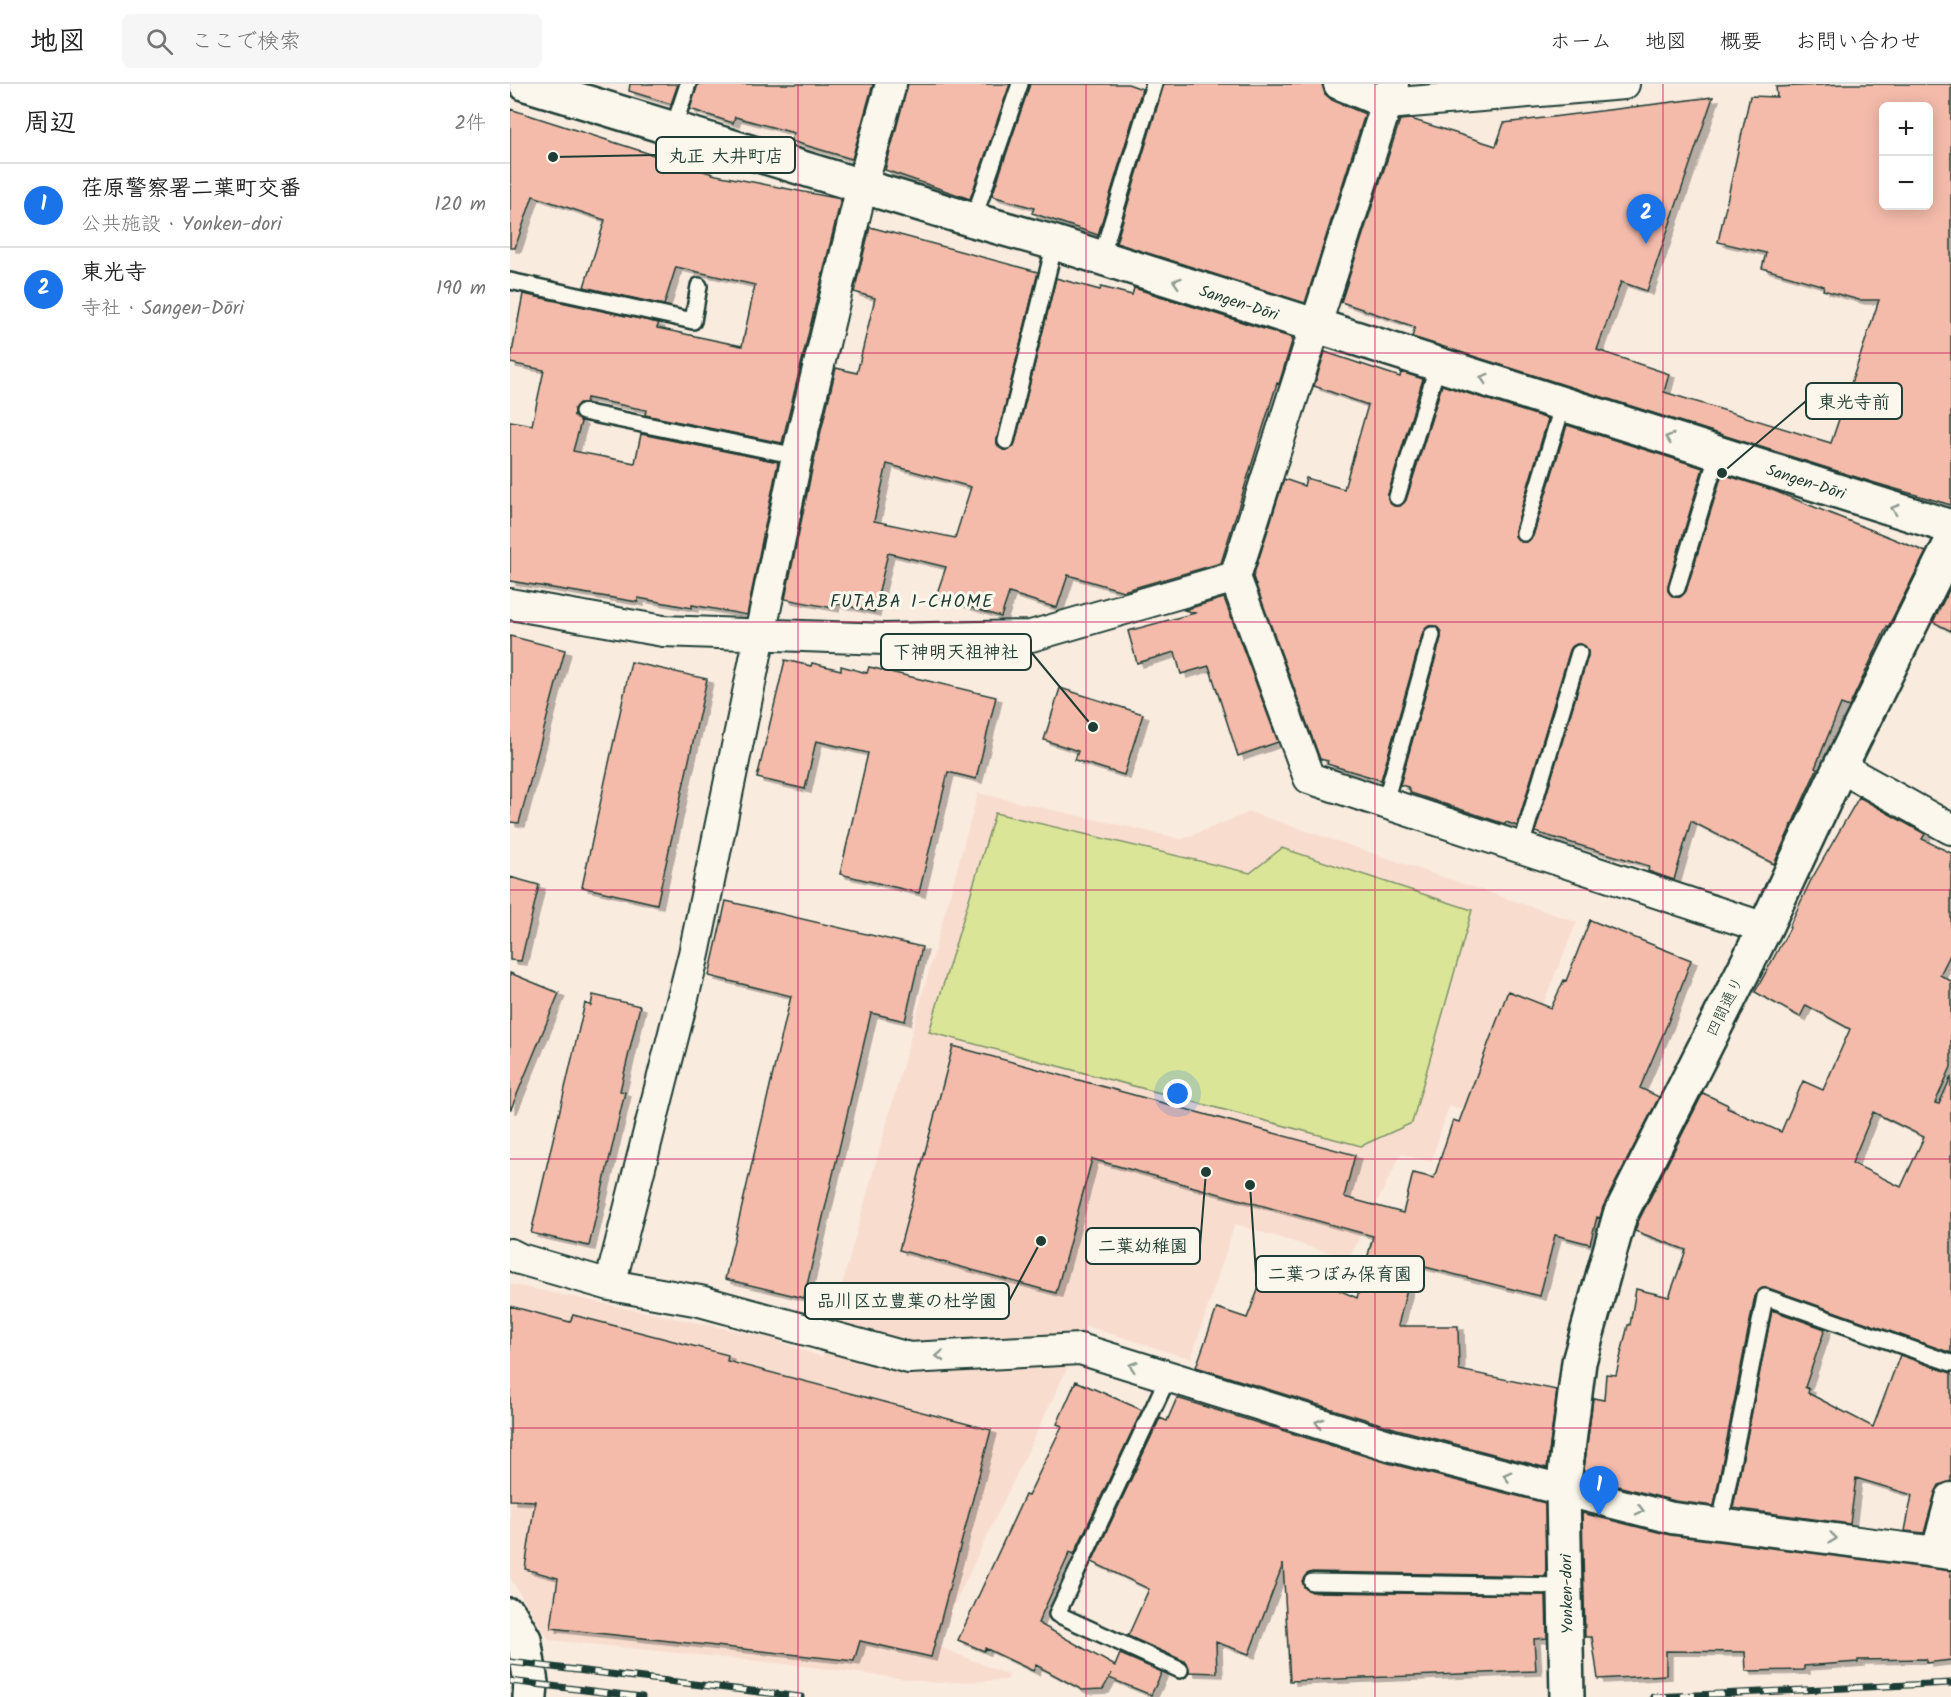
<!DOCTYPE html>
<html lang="ja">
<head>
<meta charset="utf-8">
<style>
  :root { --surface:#fff; --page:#f6f6f6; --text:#222; --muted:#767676; --line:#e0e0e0; --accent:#1a73e8 }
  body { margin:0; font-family:Kalam,"Klee One",sans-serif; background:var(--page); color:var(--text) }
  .controls { position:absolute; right:18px; top:18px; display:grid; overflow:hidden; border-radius:9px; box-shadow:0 3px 15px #0003 }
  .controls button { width:54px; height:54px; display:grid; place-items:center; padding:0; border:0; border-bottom:2px solid var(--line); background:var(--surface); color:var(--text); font:30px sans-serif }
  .you { position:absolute; left:668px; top:1010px; width:21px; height:21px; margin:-15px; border:4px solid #fff; border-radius:50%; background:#1a73e8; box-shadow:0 0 0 9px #1a73e833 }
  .badge { display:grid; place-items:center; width:39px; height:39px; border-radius:50%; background:var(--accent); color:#fff; font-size:20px; font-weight:700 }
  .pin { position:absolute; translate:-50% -50px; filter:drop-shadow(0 2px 3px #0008) }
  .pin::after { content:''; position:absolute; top:32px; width:21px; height:18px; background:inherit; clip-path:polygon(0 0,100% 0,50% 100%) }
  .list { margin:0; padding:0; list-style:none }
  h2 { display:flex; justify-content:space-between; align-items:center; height:78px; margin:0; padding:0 24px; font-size:26px }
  h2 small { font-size:20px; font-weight:400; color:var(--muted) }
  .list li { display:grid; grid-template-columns:39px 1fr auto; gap:18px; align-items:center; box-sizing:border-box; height:84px; padding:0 24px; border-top:2px solid var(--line) }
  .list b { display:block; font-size:22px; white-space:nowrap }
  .list p { margin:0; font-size:20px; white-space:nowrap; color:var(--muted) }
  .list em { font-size:20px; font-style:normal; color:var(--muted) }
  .icon { flex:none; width:33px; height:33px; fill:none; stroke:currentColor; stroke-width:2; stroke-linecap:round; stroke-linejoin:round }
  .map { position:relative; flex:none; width:1441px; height:1613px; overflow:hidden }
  header { display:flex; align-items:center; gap:36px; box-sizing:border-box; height:84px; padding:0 30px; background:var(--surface); border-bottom:2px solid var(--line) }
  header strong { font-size:28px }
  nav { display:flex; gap:33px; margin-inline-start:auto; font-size:21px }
  .search { width:420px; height:54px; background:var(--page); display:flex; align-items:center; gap:15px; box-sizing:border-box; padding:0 21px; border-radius:9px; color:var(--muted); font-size:22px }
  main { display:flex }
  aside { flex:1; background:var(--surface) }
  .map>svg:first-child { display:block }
  .built { fill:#f8ddcf }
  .green { fill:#dae598; stroke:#7c9166; stroke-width:1.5 }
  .building { fill:#f4bbaa; stroke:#1f3d34; stroke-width:1.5; fill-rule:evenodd; filter:url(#shadow) }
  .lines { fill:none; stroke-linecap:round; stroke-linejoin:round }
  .lane-casing { stroke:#1f3d34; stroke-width:20 }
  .street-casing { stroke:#1f3d34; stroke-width:34 }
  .secondary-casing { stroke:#1f3d34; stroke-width:38 }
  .lane { stroke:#fbf7ec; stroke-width:15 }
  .street { stroke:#fbf7ec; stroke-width:30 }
  .secondary { stroke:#fbf7ec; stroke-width:33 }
  .rail-casing { stroke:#1f3d34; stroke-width:7 }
  .rail { stroke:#fbf7ec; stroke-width:4.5; stroke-dasharray:14; stroke-linecap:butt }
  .oneway { stroke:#8d9a90 }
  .grid { fill:none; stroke:#c2185b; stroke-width:1.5; stroke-opacity:0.55 }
  .labels { text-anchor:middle; stroke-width:6; stroke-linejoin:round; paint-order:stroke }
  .street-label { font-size:16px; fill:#1f3d34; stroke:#fbf7ec }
  .neighbourhood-label { font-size:18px; letter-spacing:1.5px; fill:#1f3d34; stroke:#fbf7ec }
  .leader { fill:none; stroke:#1f3d34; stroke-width:2 }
  .callout-dot { fill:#1f3d34; stroke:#fbf7ec; stroke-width:2 }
  .callout { fill:#fbf7ec; stroke:#1f3d34; stroke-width:2 }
  .callout-label { font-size:18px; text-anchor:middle; font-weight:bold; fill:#1f3d34 }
</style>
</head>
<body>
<header>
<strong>地図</strong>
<div class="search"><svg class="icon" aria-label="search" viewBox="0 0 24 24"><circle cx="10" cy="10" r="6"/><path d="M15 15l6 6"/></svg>ここで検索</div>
<nav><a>ホーム</a><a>地図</a><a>概要</a><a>お問い合わせ</a></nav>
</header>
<main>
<aside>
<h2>周辺<small>2件</small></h2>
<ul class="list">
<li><span class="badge">1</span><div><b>荏原警察署二葉町交番</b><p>公共施設 · Yonken-dori</p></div><em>120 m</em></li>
<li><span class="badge">2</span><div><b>東光寺</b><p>寺社 · Sangen-Dōri</p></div><em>190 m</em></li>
</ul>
</aside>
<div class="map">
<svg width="1441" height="1613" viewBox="0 0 1441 1613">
  <defs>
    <filter id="shadow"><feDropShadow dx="6" dy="4" stdDeviation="0" flood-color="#0004"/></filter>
  </defs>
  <rect width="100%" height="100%" fill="#faebdf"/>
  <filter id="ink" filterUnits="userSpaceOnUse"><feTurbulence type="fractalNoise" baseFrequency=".0167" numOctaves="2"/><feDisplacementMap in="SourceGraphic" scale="12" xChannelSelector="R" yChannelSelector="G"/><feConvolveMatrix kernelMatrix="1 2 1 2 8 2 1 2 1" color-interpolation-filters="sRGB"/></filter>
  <g filter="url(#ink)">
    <path class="built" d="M 468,709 L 672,755 L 740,728 L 1067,838 L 987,1031 L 939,1022 L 921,1078 L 891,1070 L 839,1175 L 725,1140 L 681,1275 L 576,1242 L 558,1283 L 425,1561 L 499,1591 L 497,1596 L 427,1599 L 285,1581 L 39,1556 L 0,1494 L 0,1200 L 261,1254 L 312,1273 Z"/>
    <path class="green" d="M 485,729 L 740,789 L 772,764 L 962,826 L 902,1039 L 851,1062 L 419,948 Z"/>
    <path class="building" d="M 120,0 L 168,0 L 161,20 L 119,7 Z
      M 188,0 L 363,0 L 342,75 L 281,57 L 284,49 L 225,33 L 223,39 L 180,25 Z
      M 398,0 L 500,0 L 460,115 L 375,86 Z
      M 520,0 L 618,0 L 632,5 L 588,151 L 522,129 L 524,124 L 482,112 Z
      M 654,0 L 812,0 L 815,10 L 822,16 L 855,30 L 795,219 L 606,159 Z
      M 1335,0 L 1441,0 L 1441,421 L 1365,399 L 902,253 L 905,243 L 831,218 L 890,36 L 901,35 L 986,62 L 994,39 L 1203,13 L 1137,207 L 1111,198 L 1087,266 L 1159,290 L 1154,308 L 1321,359 L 1369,216 L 1349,216 L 1313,206 L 1314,202 L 1252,184 L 1256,169 L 1208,158 L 1240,12 L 1267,13 L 1266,3 ZM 1374,22 L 1419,22 L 1419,122 L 1374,122 Z
      M 0,25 L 206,91 L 331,115 L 272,359 L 135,331 L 136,326 L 77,314 L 76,319 L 69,319 L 64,325 L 64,332 L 71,338 L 63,367 L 125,379 L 131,350 L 268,378 L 237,531 L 182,521 L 182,524 L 128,514 L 128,518 L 0,497 L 0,337 L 22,341 L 34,286 L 0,279 L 13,210 L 149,239 L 147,244 L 232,262 L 245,201 L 166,183 L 154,221 L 74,203 L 95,136 L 23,112 L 5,164 L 0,164 Z
      M 360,143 L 528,188 L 487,355 L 487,360 L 493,366 L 499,366 L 505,359 L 546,194 L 590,206 L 591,203 L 622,211 L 624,204 L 783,254 L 769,300 L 767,299 L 711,479 L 613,507 L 558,491 L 547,524 L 499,509 L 491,533 L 426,512 L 436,483 L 378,469 L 364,528 L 324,519 L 323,524 L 275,515 L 304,376 L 326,284 L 347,289 L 365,214 L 344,208 ZM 377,380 L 461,403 L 445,454 L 364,437 Z
      M 815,268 L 890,293 L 891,288 L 913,295 L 878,410 L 878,416 L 884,422 L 890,422 L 896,416 L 932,301 L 1038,335 L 1005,446 L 1005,452 L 1011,458 L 1017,458 L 1023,452 L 1057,341 L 1193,384 L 1158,501 L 1158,507 L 1164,513 L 1170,513 L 1176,507 L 1212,390 L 1257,404 L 1416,468 L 1378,543 L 1377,542 L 1339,623 L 1331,620 L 1305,684 L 1307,685 L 1264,780 L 1181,737 L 1164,796 L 1138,787 L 1139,782 L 1025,748 L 1078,572 L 1076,563 L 1071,560 L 1063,562 L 1060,566 L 1007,742 L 996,738 L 995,740 L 901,709 L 898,703 L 890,701 L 931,554 L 931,548 L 925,542 L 919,542 L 913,548 L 871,696 L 817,680 L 818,677 L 810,675 L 743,493 L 774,395 L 794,402 L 796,394 L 834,405 L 858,321 L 804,302 Z
      M 1439,506 L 1441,507 L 1441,547 L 1423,538 Z
      M 714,514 L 768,658 L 728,672 L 699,582 L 671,590 L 665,568 L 627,579 L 618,547 L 685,529 L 674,526 Z
      M 0,552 L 55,566 L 9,739 L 0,738 Z
      M 275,576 L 301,582 L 302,579 L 331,586 L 331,582 L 357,589 L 359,583 L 486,613 L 466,695 L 438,688 L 409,809 L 330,790 L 358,669 L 306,657 L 295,705 L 247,694 Z
      M 121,578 L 197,595 L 147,820 L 72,803 Z
      M 550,604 L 633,630 L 614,691 L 565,676 L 568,667 L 534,656 Z
      M 1349,713 L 1415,750 L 1412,755 L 1441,769 L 1441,869 L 1430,891 L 1441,897 L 1441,983 L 1425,1019 L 1429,1020 L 1441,993 L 1441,1269 L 1258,1204 L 1252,1204 L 1245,1211 L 1204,1422 L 1165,1417 L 1073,1393 L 1083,1314 L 1094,1316 L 1096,1290 L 1106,1291 L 1118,1241 L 1120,1241 L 1126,1205 L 1159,1213 L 1176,1166 L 1125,1147 L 1128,1138 L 1193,1009 L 1218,1021 L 1217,1024 L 1271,1048 L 1293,997 L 1313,1006 L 1340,945 L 1296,921 L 1290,933 L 1245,908 L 1280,844 L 1279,843 L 1300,798 ZM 1363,1028 L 1414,1053 L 1391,1103 L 1342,1079 Z
      M 0,793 L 29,801 L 11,877 L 0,876 Z
      M 216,817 L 412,863 L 395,937 L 361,929 L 294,1214 L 215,1195 L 281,912 L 199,892 Z
      M 1080,836 L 1181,876 L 1157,941 L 1130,1004 L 1149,1013 L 1093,1123 L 1090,1134 L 1087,1133 L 1080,1160 L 1045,1151 L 1030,1212 L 903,1180 L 888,1242 L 948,1242 L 949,1286 L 1047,1306 L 1037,1384 L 887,1345 L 686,1283 L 707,1224 L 737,1234 L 760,1176 L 847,1214 L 863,1152 L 582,1075 L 546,1209 L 389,1166 L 443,962 L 845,1071 L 834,1113 L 893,1129 L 903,1089 L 924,1094 L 943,1036 L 949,1038 L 998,907 L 1041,924 L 1054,896 L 1056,897 Z
      M 0,889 L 49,909 L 1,1025 L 0,1025 Z
      M 83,911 L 130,922 L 110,1007 L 115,1008 L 79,1162 L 21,1149 L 75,919 L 81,922 Z
      M 0,1222 L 60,1238 L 63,1231 L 218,1271 L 217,1277 L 481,1346 L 421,1573 L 350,1557 L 344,1577 L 41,1544 L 48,1494 L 15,1485 L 25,1417 L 0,1416 Z
      M 1262,1226 L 1315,1245 L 1295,1303 L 1299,1305 L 1298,1309 L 1363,1343 L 1390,1271 L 1441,1289 L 1441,1397 L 1429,1401 L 1425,1409 L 1414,1449 L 1395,1447 L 1402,1411 L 1346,1394 L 1340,1440 L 1223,1424 Z
      M 566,1297 L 632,1326 L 564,1470 L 560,1468 L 528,1539 L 605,1582 L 610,1570 L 652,1588 L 641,1611 L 599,1594 L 602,1589 L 593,1605 L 572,1606 L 526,1581 L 523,1587 L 475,1564 L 474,1567 L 448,1556 L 515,1411 L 518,1412 L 552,1342 L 547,1340 Z
      M 667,1314 L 878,1379 L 1035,1419 L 1036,1492 L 802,1488 L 797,1490 L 792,1497 L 794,1503 L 802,1508 L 1036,1511 L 1037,1554 L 1024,1555 L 1026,1587 L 780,1597 L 773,1480 L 739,1570 L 706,1558 L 707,1589 L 679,1588 L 678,1581 L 674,1577 L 618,1552 L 639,1505 L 582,1478 L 650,1334 L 657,1337 Z
      M 1072,1429 L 1160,1451 L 1441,1487 L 1441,1576 L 1416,1579 L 1416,1575 L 1348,1576 L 1348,1578 L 1294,1582 L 1294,1586 L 1236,1587 L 1235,1568 L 1156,1567 L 1156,1591 L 1088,1595 L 1082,1553 L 1075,1553 Z"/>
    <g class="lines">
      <defs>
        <path id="lane" d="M 163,45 L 178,0
          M 463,136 L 510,0
          M 591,174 L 644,0
          M 0,197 L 183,237 L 189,202
          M 73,328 L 287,372
          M 496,357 L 545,159
          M 887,413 L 928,280
          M 1014,449 L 1053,320
          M 1167,504 L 1208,369
          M 875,718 L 922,551
          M 1011,762 L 1069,569
          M 658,1293 L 547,1530 L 670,1586
          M 1210,1440 L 1255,1213 L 1441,1279
          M 802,1498 L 1055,1502"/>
        <path id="street" d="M 829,0 L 877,20 L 1114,0
          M 725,493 L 883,0
          M 0,520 L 153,547 L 375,555 L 521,552 L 725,493 L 799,694 L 1255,844
          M 1330,683 L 1441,745
          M 0,1170 L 10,1175 L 100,1201 L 190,1217 L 399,1274 L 570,1265 L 882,1362 L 1162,1434 L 1441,1470
          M 100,1201 L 184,870 L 287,372 L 352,102 L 381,0
          M 1427,1467 L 1441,1414"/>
        <path id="secondary" d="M 16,0 L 463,136 L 545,159 L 1441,443
          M 0,1531 L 14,1555 L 21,1599 L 20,1613
          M 1057,1613 L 1053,1406 L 1069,1278 L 1110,1131 L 1255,844 L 1330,683 L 1441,459"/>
      </defs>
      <use href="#lane" class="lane-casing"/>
      <use href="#street" class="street-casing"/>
      <use href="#secondary" class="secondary-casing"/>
      <use href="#lane" class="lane"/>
      <use href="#street" class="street"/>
      <use href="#secondary" class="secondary"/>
      <defs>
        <path id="rail" d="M 0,1578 L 291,1613
          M 0,1597 L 132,1613
          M 1143,1613 L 1441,1599"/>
      </defs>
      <use href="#rail" class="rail-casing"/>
      <use href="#rail" class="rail"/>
    </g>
    <defs><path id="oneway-chevron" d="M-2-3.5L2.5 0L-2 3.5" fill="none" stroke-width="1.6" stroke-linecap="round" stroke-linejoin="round" transform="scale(1.5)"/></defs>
    <g class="oneway">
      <use href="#oneway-chevron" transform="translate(667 198) rotate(-162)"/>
      <use href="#oneway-chevron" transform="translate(974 294) rotate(-162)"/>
      <use href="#oneway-chevron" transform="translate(1159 354) rotate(-163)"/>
      <use href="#oneway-chevron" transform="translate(1385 425) rotate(-162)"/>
      <use href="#oneway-chevron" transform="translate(430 1272) rotate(177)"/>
      <use href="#oneway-chevron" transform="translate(623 1282) rotate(-163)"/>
      <use href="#oneway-chevron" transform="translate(809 1339) rotate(-163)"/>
      <use href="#oneway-chevron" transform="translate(997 1392) rotate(-165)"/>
      <use href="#oneway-chevron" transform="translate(1130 1426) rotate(14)"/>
      <use href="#oneway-chevron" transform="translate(1323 1454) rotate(7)"/>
    </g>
  </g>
  <path class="grid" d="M 288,0 L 288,1613M 576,0 L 576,1613M 865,0 L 865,1613M 1153,0 L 1153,1613M 0,269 L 1441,269M 0,538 L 1441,538M 0,806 L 1441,806M 0,1075 L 1441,1075M 0,1344 L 1441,1344"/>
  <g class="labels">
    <g class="street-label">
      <text transform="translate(729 218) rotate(18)" y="6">Sangen-Dōri</text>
      <text transform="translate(1296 397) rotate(18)" y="6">Sangen-Dōri</text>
      <text transform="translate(1214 922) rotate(-64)" y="6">四間通り</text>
      <text transform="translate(1056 1510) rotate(-91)" y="6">Yonken-dori</text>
    </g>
    <g class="neighbourhood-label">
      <text x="402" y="523">FUTABA 1-CHOME</text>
    </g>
  </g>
  <path class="leader" d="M43 73L146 71M1212 389L1296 317M583 643L521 568M696 1088L690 1162M740 1101L746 1190M531 1157L499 1217"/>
  <g class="callout-dot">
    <circle cx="43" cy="73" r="6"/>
    <circle cx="1212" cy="389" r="6"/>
    <circle cx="583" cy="643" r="6"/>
    <circle cx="696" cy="1088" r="6"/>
    <circle cx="740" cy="1101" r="6"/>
    <circle cx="531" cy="1157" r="6"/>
  </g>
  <g class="callout">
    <rect x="146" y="53" width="139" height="36" rx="6"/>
    <rect x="1296" y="299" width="96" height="36" rx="6"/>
    <rect x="371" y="550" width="150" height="36" rx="6"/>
    <rect x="576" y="1144" width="114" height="36" rx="6"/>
    <rect x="746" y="1172" width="168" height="36" rx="6"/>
    <rect x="295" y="1199" width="204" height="36" rx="6"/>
  </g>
  <g class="callout-label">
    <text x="216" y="78">丸正 大井町店</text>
    <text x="1344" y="324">東光寺前</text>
    <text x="446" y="574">下神明天祖神社</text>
    <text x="633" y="1168">二葉幼稚園</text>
    <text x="830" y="1196">二葉つぼみ保育園</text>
    <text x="397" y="1223">品川区立豊葉の杜学園</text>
  </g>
</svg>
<div class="controls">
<button>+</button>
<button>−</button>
</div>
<div class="you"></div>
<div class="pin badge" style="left:1089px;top:1432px">1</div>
<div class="pin badge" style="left:1136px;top:160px">2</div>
</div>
</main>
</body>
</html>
